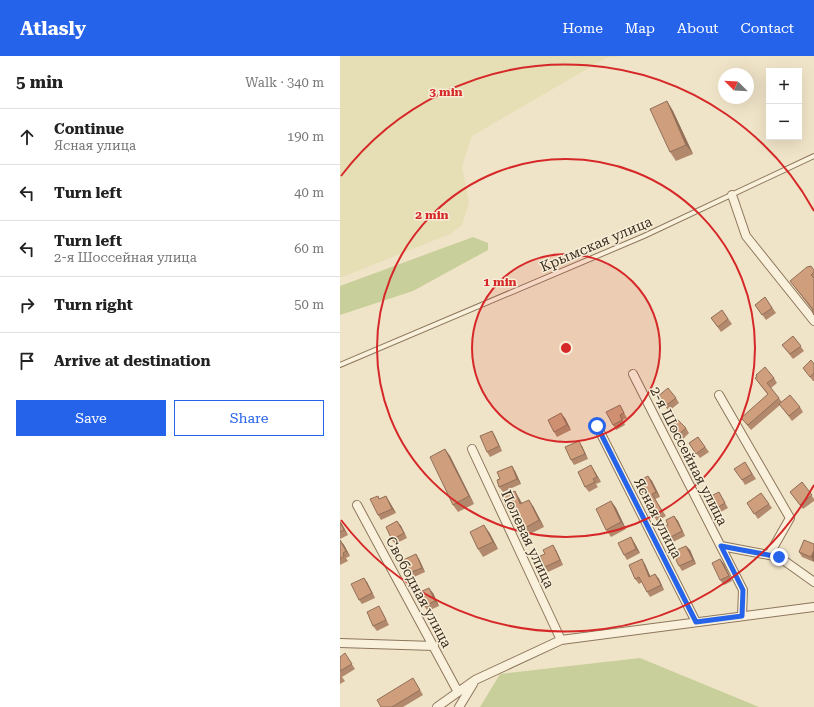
<!DOCTYPE html>
<html lang="en">
<head>
<meta charset="utf-8">
<style>
  :root { --surface:#fff; --page:#f6f6f6; --text:#222; --muted:#767676; --line:#e0e0e0; --accent:#2563eb }
  body { margin:0; font-family:"Roboto Serif",serif; background:var(--page); color:var(--text) }
  .controls { position:absolute; right:12px; top:12px; display:grid; overflow:hidden; border-radius:0px; box-shadow:0 4px 16px #0002 }
  .controls button { width:36px; height:36px; display:grid; place-items:center; padding:0; border:0; border-bottom:1px solid var(--line); background:var(--surface); color:var(--text); font:20px sans-serif }
  .compass { position:absolute; left:378px; top:12px; width:36px; height:36px; border-radius:50%; background:var(--surface); box-shadow:0 4px 16px #0002; rotate:294deg }
  .stop { position:absolute; width:12px; height:12px; margin:-9px; border:3px solid #2563eb; border-radius:50%; background:#fff }
  .stop.end { background:#2563eb; border-color:#fff; box-shadow:0 1px 4px #0008 }
  .list { margin:0; padding:0; list-style:none }
  h2 { display:flex; justify-content:space-between; align-items:center; height:52px; margin:0; padding:0 16px; font-size:17px }
  h2 small { font-size:13px; font-weight:400; color:var(--muted) }
  .list li { display:grid; grid-template-columns:26px 1fr auto; gap:12px; align-items:center; box-sizing:border-box; height:56px; padding:0 16px; border-top:1px solid var(--line) }
  .list b { display:block; font-size:15px; white-space:nowrap }
  .list p { margin:0; font-size:13px; white-space:nowrap; color:var(--muted) }
  .list em { font-size:13px; font-style:normal; color:var(--muted) }
  .actions { display:flex; gap:8px; padding:12px 16px }
  .actions a { flex:1; padding:9px 0; border:1px solid var(--accent); border-radius:0px; text-align:center; font-size:14px; color:var(--accent) }
  .actions .main { background:var(--accent); color:#fff }
  .icon { flex:none; width:22px; height:22px; fill:none; stroke:currentColor; stroke-width:2; stroke-linecap:round; stroke-linejoin:round }
  .map { position:relative; flex:none; width:474px; height:651px; overflow:hidden }
  header { display:flex; align-items:center; gap:24px; box-sizing:border-box; height:56px; padding:0 20px; background:var(--accent); color:#fff }
  header strong { font-size:19px }
  nav { display:flex; gap:22px; margin-inline-start:auto; font-size:14px }
  main { display:flex }
  aside { flex:1; background:var(--surface) }
  .map>svg:first-child { display:block }
  .farmland { fill:#e6deb5 }
  .green { fill:#c9cf9b }
  .lines { fill:none; stroke-linecap:round; stroke-linejoin:round }
  .service-casing { stroke:#8d765c; stroke-width:6 }
  .minor-casing { stroke:#8d765c; stroke-width:10 }
  .service { stroke:#faf1dc; stroke-width:4 }
  .minor { stroke:#faf1dc; stroke-width:8 }
  .wall { fill:#b2896c }
  .shaded-wall { fill:#916f58 }
  .building { fill:#cf9f7d; stroke:#916f58 }
  .route { stroke:#2563eb; stroke-width:5 }
  .ring { fill:none; stroke:#d62828; stroke-width:2 }
  .labels { text-anchor:middle; stroke-width:3; stroke-linejoin:round; paint-order:stroke }
  .street-label { font-size:14px; fill:#3d2e20; stroke:#f7eed8 }
  .centre { fill:#d62828; stroke:#f7eed8; stroke-width:2 }
  .ring-label { font-size:12px; text-anchor:middle; font-weight:bold; fill:#d62828; stroke:#f7eed8; stroke-width:3; stroke-linejoin:round; paint-order:stroke }
</style>
</head>
<body>
<header>
<strong>Atlasly</strong>
<nav><a>Home</a><a>Map</a><a>About</a><a>Contact</a></nav>
</header>
<main>
<aside>
<h2>5 min<small>Walk · 340 m</small></h2>
<ul class="list">
<li><svg class="icon" aria-label="ahead" viewBox="0 0 24 24"><path d="M12 20V5M6 11l6-6 6 6"/></svg><div><b>Continue</b><p>Ясная улица</p></div><em>190 m</em></li>
<li><svg class="icon" aria-label="left" viewBox="0 0 24 24"><path d="M17 20v-9H6M10 6l-5 5 5 5"/></svg><div><b>Turn left</b></div><em>40 m</em></li>
<li><svg class="icon" aria-label="left" viewBox="0 0 24 24"><path d="M17 20v-9H6M10 6l-5 5 5 5"/></svg><div><b>Turn left</b><p>2-я Шоссейная улица</p></div><em>60 m</em></li>
<li><svg class="icon" aria-label="right" viewBox="0 0 24 24"><path d="M7 20v-9h11M14 6l5 5-5 5"/></svg><div><b>Turn right</b></div><em>50 m</em></li>
<li><svg class="icon" aria-label="arrive" viewBox="0 0 24 24"><path d="M6 21V4h12l-3 4 3 4H6"/></svg><div><b>Arrive at destination</b></div></li>
</ul>
<div class="actions"><a class="main">Save</a><a>Share</a></div>
</aside>
<div class="map">
<svg width="474" height="651" viewBox="0 0 474 651">
  <rect width="100%" height="100%" fill="#f0e4c8"/>
  <path class="farmland" d="M 0,0 L 282,0 L 266,2 L 132,80 L 122,110 L 129,147 L 122,169 L 110,178 L 0,222 Z"/>
  <path class="green" d="M 133,181 L 148,187 L 148,194 L 73,235 L 0,259 L 0,230 Z
    M 300,602 L 419,651 L 140,651 L 160,618 Z"/>
  <g class="lines">
    <defs>
      <path id="service" d="M 0,309 L 304,180 L 474,100"/>
      <path id="minor" d="M 392,139 L 406,180 L 474,265
        M 293,318 L 403,534 L 402,560
        M 379,339 L 450,462 L 429,499
        M 257,370 L 356,566
        M 132,393 L 221,584
        M 17,449 L 118,636
        M 381,490 L 439,501 L 474,526
        M 0,587 L 94,590
        M 97,651 L 135,624 L 221,584 L 474,551
        M 119,651 L 133,628"/>
    </defs>
    <use href="#service" class="service-casing"/>
    <use href="#minor" class="minor-casing"/>
    <use href="#service" class="service"/>
    <use href="#minor" class="minor"/>
  </g>
  <path class="wall" d="M 327,45 L 333,55 L 353,98 L 336,105 L 330,96 Z
    M 474,214 L 474,260 L 472,254 L 450,225 Z
    M 425,241 L 436,257 L 426,264 L 415,249 Z
    M 382,254 L 392,268 L 381,276 L 371,262 Z
    M 453,280 L 464,295 L 453,303 L 442,289 Z
    M 474,308 L 474,325 L 473,325 L 463,312 Z
    M 415,322 L 434,322 L 437,327 L 431,332 L 442,346 L 460,351 L 463,356 L 452,365 L 440,349 L 411,374 L 401,362 L 428,339 Z
    M 317,341 L 336,342 L 339,347 L 329,355 Z
    M 280,349 L 287,362 L 283,364 L 285,369 L 276,374 L 273,369 Z
    M 225,362 L 231,374 L 217,381 L 214,376 Z
    M 329,368 L 346,372 L 349,377 L 342,384 L 332,373 Z
    M 152,375 L 155,380 L 162,395 L 150,401 L 147,396 Z
    M 358,381 L 369,396 L 360,402 L 349,387 Z
    M 242,390 L 248,403 L 234,409 L 231,404 Z
    M 105,393 L 110,400 L 134,448 L 118,456 L 113,449 Z
    M 405,406 L 416,423 L 405,429 L 402,424 Z
    M 172,410 L 175,415 L 181,428 L 163,436 L 159,431 L 160,423 Z
    M 254,414 L 261,426 L 256,428 L 258,431 L 249,436 L 245,431 Z
    M 308,420 L 312,425 L 320,441 L 315,443 L 326,460 L 317,465 L 308,452 L 310,451 Z
    M 462,426 L 474,443 L 474,445 L 463,453 L 450,436 Z
    M 379,436 L 388,452 L 377,458 L 374,454 Z
    M 421,437 L 432,452 L 418,463 L 407,447 Z
    M 38,440 L 40,443 L 46,440 L 49,445 L 56,457 L 41,464 L 38,459 Z
    M 179,442 L 182,447 L 193,450 L 204,471 L 190,478 L 185,472 L 177,456 L 171,459 L 167,452 Z
    M 271,445 L 276,452 L 286,473 L 271,481 L 266,474 Z
    M 334,460 L 338,465 L 345,480 L 333,486 L 329,482 L 328,469 Z
    M 0,465 L 8,479 L 0,483 Z
    M 57,465 L 61,470 L 67,482 L 55,488 L 52,484 Z
    M 149,476 L 158,493 L 143,501 L 138,493 Z
    M 291,481 L 294,486 L 300,497 L 287,504 L 284,499 Z
    M 0,484 L 4,489 L 10,500 L 6,502 L 8,505 L 0,509 Z
    M 474,488 L 474,506 L 462,501 L 459,496 Z
    M 213,489 L 216,494 L 223,509 L 208,516 L 205,511 L 205,498 Z
    M 346,490 L 350,494 L 356,508 L 342,515 L 339,510 Z
    M 76,498 L 79,503 L 85,516 L 72,522 L 69,517 Z
    M 380,503 L 384,508 L 392,525 L 384,529 L 380,524 Z
    M 305,508 L 310,521 L 315,518 L 319,523 L 324,534 L 310,541 L 307,536 L 302,526 L 299,528 L 295,523 Z
    M 27,526 L 35,542 L 22,548 L 19,544 Z
    M 93,537 L 99,550 L 88,555 L 84,550 Z
    M 42,555 L 49,569 L 37,575 L 33,570 Z
    M 0,601 L 8,602 L 15,613 L 2,621 L 5,625 L 0,628 Z
    M 76,627 L 83,639 L 63,651 L 41,651 Z"/>
  <path class="shaded-wall" d="M 327,45 L 333,55 L 353,98 L 346,89 Z
    M 221,357 L 225,362 L 231,374 L 227,369 Z
    M 152,375 L 155,380 L 162,395 L 159,390 Z
    M 239,385 L 242,390 L 248,403 L 245,398 Z
    M 105,393 L 110,400 L 134,448 L 129,440 Z
    M 251,409 L 254,414 L 261,426 L 257,421 Z
    M 172,410 L 175,415 L 181,428 L 177,423 Z
    M 308,420 L 312,425 L 320,441 L 316,436 Z
    M 175,435 L 179,442 L 185,455 L 180,448 Z
    M 46,440 L 49,445 L 56,457 L 52,453 Z
    M 189,444 L 193,450 L 204,471 L 199,464 Z
    M 271,445 L 276,452 L 286,473 L 281,466 Z
    M 334,460 L 338,465 L 345,480 L 342,475 Z
    M 0,465 L 2,468 L 8,479 L 4,474 Z
    M 57,465 L 61,470 L 67,482 L 64,477 Z
    M 144,469 L 149,476 L 158,493 L 153,486 Z
    M 291,481 L 294,486 L 300,497 L 296,493 Z
    M 0,484 L 4,489 L 10,500 L 6,495 Z
    M 213,489 L 216,494 L 223,509 L 220,504 Z
    M 346,490 L 350,494 L 356,508 L 353,504 Z
    M 474,494 L 474,506 L 471,501 Z
    M 76,498 L 79,503 L 85,516 L 82,512 Z
    M 302,503 L 305,508 L 313,526 L 309,521 Z
    M 380,503 L 384,508 L 392,525 L 389,520 Z
    M 315,518 L 319,523 L 324,534 L 321,529 Z
    M 24,522 L 27,526 L 35,542 L 32,537 Z
    M 89,532 L 93,537 L 99,550 L 95,545 Z"/>
  <path class="building" d="M 327,45 L 346,89 L 330,96 L 310,53 Z
    M 471,210 L 474,214 L 474,216 L 471,219 L 474,222 L 474,259 L 473,257 L 472,252 L 450,225 L 467,211 Z
    M 425,241 L 432,252 L 422,259 L 415,249 Z
    M 382,254 L 388,263 L 378,271 L 371,262 Z
    M 453,280 L 461,290 L 450,298 L 442,289 Z
    M 471,304 L 474,308 L 474,317 L 470,321 L 463,312 Z
    M 425,311 L 434,322 L 427,327 L 439,342 L 408,369 L 401,362 L 428,338 L 415,322 L 417,321 L 416,319 Z
    M 328,332 L 336,342 L 325,350 L 317,341 Z
    M 450,339 L 460,351 L 449,360 L 439,348 Z
    M 280,349 L 284,357 L 280,359 L 282,364 L 273,369 L 266,356 Z
    M 221,357 L 227,369 L 214,376 L 208,364 Z
    M 336,362 L 346,372 L 338,379 L 329,368 Z
    M 152,375 L 159,390 L 147,396 L 140,380 Z
    M 358,381 L 365,391 L 356,398 L 349,387 Z
    M 239,385 L 245,398 L 231,404 L 225,391 Z
    M 105,393 L 129,440 L 113,449 L 90,401 Z
    M 405,406 L 412,418 L 402,424 L 394,413 Z
    M 251,409 L 257,421 L 253,423 L 255,426 L 245,431 L 238,416 Z
    M 172,410 L 177,423 L 159,431 L 157,424 L 160,423 L 157,416 Z
    M 308,420 L 316,436 L 312,438 L 322,455 L 313,461 L 308,452 L 310,451 L 297,426 Z
    M 462,426 L 472,439 L 460,449 L 450,436 Z
    M 175,435 L 180,448 L 189,444 L 199,464 L 185,472 L 174,449 L 167,452 L 162,441 Z
    M 379,436 L 385,447 L 374,454 L 367,442 Z
    M 421,437 L 429,448 L 414,458 L 407,447 Z
    M 38,440 L 39,443 L 46,440 L 52,453 L 38,459 L 30,443 Z
    M 271,445 L 281,466 L 266,474 L 256,453 Z
    M 334,460 L 342,475 L 329,482 L 324,471 L 328,469 L 326,464 Z
    M 57,465 L 64,477 L 52,484 L 46,471 Z
    M 0,466 L 4,474 L 0,476 Z
    M 144,469 L 153,486 L 138,493 L 130,476 Z
    M 291,481 L 296,493 L 284,499 L 278,487 Z
    M 0,484 L 6,495 L 3,497 L 4,500 L 0,503 Z
    M 464,484 L 474,488 L 474,494 L 471,501 L 459,496 Z
    M 213,489 L 220,504 L 205,511 L 200,500 L 205,498 L 203,494 Z
    M 346,490 L 353,504 L 339,510 L 332,496 Z
    M 76,498 L 82,512 L 69,517 L 63,504 Z
    M 302,503 L 309,521 L 315,518 L 321,529 L 307,536 L 299,521 L 295,523 L 289,509 Z
    M 380,503 L 389,520 L 380,524 L 372,507 Z
    M 24,522 L 32,537 L 19,544 L 11,528 Z
    M 89,532 L 95,545 L 84,550 L 78,537 Z
    M 39,550 L 46,564 L 33,570 L 27,556 Z
    M 5,597 L 12,608 L 0,615 L 0,601 Z
    M 73,622 L 80,634 L 52,651 L 41,651 L 37,644 Z"/>
  <g class="lines">
    <path class="route" d="M 257,370 L 356,566 L 402,560 L 403,534 L 381,490 L 439,501"/>
  </g>
  <circle cx="226" cy="292" r="94" fill="#d62828" fill-opacity=".12"/>
  <g class="ring">
    <circle cx="226" cy="292" r="94"/>
    <circle cx="226" cy="292" r="189"/>
    <path d="M474 429A283 283 0 0 1 1 464M1 120A283 283 0 0 1 474 155"/>
  </g>
  <g class="labels">
    <g class="street-label">
      <text transform="translate(256 188) rotate(-23)" y="5">Крымская улица</text>
      <text transform="translate(349 400) rotate(63)" y="5">2-я Шоссейная улица</text>
      <text transform="translate(318 462) rotate(63)" y="5">Ясная улица</text>
      <text transform="translate(188 483) rotate(65)" y="5">Полевая улица</text>
      <text transform="translate(79 536) rotate(62)" y="5">Свободная улица</text>
    </g>
  </g>
  <circle cx="226" cy="292" r="6" class="centre"/>
  <g class="ring-label">
    <text x="106" y="40">3 min</text>
    <text x="92" y="163">2 min</text>
    <text x="160" y="230">1 min</text>
  </g>
</svg>
<div class="controls">
<button>+</button>
<button>−</button>
</div>
<svg class="compass" viewBox="-18 -18 36 36"><path d="M0-13l5 13h-10z" fill="#e53935"/><path d="M0 13l5-13h-10z" fill="#767676"/></svg>
<div class="stop" style="left:257px;top:370px"></div>
<div class="stop end" style="left:439px;top:501px"></div>
</div>
</main>
</body>
</html>
